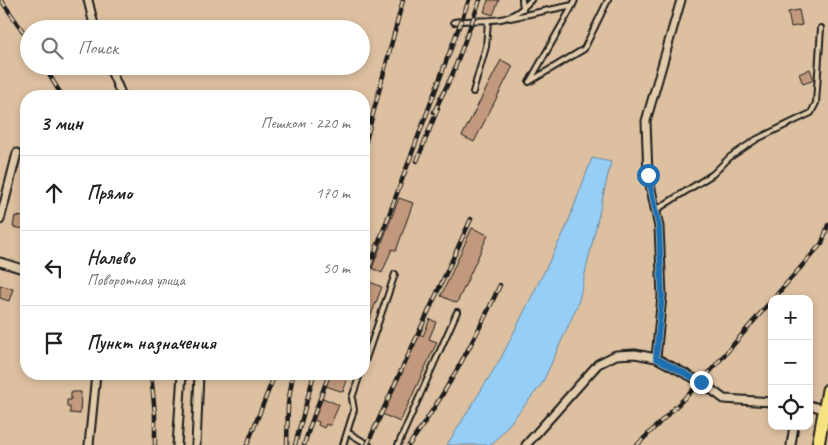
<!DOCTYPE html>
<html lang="ru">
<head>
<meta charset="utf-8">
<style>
  :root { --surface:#fff; --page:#f6f6f6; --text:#202124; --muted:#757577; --line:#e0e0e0 }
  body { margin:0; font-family:Caveat,sans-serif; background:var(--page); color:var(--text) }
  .controls { position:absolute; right:15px; bottom:15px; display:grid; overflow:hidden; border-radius:10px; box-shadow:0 2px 8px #0003 }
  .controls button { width:45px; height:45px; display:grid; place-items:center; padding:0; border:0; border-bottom:1px solid var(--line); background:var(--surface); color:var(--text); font:25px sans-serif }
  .stop { position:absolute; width:15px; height:15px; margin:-11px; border:4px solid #1f6fb2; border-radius:50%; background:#fff }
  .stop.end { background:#1f6fb2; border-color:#fff; box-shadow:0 1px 5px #0008 }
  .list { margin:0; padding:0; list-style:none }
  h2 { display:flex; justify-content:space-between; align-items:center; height:65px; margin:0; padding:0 20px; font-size:21px }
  h2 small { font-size:16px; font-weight:400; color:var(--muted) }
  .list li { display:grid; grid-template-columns:32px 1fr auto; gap:15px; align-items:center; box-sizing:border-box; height:75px; padding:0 20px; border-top:1px solid var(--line) }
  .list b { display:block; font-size:19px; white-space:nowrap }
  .list p { margin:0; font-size:16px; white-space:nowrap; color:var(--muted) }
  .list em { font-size:16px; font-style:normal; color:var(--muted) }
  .icon { flex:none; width:28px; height:28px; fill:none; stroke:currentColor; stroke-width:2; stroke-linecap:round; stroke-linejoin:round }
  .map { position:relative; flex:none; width:828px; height:445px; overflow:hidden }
  .search { position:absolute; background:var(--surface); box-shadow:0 2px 8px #0003; left:20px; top:20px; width:350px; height:55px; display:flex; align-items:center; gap:12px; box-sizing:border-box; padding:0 18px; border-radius:28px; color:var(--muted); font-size:19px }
  .panel { position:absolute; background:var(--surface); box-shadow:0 2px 8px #0003; left:20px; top:90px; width:350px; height:290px; border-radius:20px }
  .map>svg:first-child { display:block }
  .water { fill:#97cef6; stroke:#66879f }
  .building { fill:#c2997b; stroke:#1c1c1c }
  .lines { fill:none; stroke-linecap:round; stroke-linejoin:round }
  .service-casing { stroke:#1c1c1c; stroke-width:8 }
  .minor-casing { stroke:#1c1c1c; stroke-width:11 }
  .primary-casing { stroke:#1c1c1c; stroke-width:15 }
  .service { stroke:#e1cbab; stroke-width:4 }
  .minor { stroke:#e1cbab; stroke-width:7 }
  .primary { stroke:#f7e281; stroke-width:11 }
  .rail-casing { stroke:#1c1c1c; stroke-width:4.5 }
  .rail { stroke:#e1cbab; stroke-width:2.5; stroke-dasharray:8; stroke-linecap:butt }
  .route { stroke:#1f6fb2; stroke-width:6 }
</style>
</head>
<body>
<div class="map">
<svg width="828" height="445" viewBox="0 0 828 445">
  <rect width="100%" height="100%" fill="#ddc0a0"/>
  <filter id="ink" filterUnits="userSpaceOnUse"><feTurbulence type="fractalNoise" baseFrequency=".02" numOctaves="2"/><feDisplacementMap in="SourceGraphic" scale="10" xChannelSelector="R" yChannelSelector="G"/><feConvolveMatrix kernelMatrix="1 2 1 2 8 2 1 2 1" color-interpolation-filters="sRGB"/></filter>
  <g filter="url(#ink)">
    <path class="water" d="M 592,158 L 611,162 L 578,304 L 542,384 L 492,445 L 447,445 L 501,358 L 566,228 Z"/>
    <path class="building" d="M 488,0 L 499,0 L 493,15 L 484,12 Z
      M 799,10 L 802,25 L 791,27 L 788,12 Z
      M 501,60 L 513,66 L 474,142 L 462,136 Z
      M 810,69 L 814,80 L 803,84 L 799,74 Z
      M 399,198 L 413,203 L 396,251 L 392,249 L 382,273 L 372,268 Z
      M 15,216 L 26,217 L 25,229 L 13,227 Z
      M 472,228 L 488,235 L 457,303 L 441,296 Z
      M 365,280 L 382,287 L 364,333 L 364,284 Z
      M 0,285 L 13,289 L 9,301 L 0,298 Z
      M 430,319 L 436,322 L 429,339 L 437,342 L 400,422 L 382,414 L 420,334 L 423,336 Z
      M 331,374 L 349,374 L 343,392 L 326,386 Z
      M 71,392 L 81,392 L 80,414 L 70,413 L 70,407 L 67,407 L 67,400 L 71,400 Z
      M 323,398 L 339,405 L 330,426 L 326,424 L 324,428 L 318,425 L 319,422 L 314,420 Z"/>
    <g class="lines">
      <defs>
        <path id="service" d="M 522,0 L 523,9
          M 510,18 L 573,5 L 575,0
          M 454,22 C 487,17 505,29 531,0
          M 530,81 L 573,5
          M 529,82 L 584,49 L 608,0
          M 473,92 L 486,47 L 488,21
          M 656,210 L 713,174 L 730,157 L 757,139 L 811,113 L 816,103 L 821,28
          M 364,364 L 395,274
          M 347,432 L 369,445
          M 343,445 L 354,410 L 352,398 L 360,374
          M 398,445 L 457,312"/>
        <path id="minor" d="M 88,0 L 95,29
          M 109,66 L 122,96
          M 0,220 L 17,153
          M 0,262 L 26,270
          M 656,358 L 662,296 L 659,227 L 648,175 L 646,121 L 681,0
          M 809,405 L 823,409
          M 89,445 L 96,374
          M 177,445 L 182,374
          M 196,445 L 199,374
          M 526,445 L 598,364 L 616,355 L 635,354 L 656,358 L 701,382 L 724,399 L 772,402
          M 791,445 L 794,426"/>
        <path id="primary" d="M 818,445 L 828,390"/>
      </defs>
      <use href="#service" class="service-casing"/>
      <use href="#minor" class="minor-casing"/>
      <use href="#primary" class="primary-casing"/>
      <use href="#service" class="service"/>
      <use href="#minor" class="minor"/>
      <use href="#primary" class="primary"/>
      <defs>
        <path id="rail" d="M 1,0 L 29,40
          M 44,66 L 62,96
          M 434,112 L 453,73 L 480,0
          M 364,148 L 403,0
          M 417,161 L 438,108
          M 364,282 L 469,0
          M 773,299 L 822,243 L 828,225
          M 151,374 L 155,414 L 155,445
          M 247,445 L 275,374
          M 287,445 L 288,404 L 293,374
          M 295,445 L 314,374
          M 304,445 L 310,426 L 329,374
          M 367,445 L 471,219
          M 409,445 C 445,395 474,342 500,285
          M 637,445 L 701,382 L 772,300"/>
      </defs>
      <use href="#rail" class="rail-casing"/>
      <use href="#rail" class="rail"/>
    </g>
  </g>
  <g class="lines" filter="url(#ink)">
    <path class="route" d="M 648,175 L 659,227 L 662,296 L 656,358 L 701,382"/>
  </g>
</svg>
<div class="controls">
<button>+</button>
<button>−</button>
<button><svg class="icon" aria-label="locate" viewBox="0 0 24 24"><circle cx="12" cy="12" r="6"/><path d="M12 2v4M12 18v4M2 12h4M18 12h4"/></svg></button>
</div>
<div class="stop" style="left:648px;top:175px"></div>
<div class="stop end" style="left:701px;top:382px"></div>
<div class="search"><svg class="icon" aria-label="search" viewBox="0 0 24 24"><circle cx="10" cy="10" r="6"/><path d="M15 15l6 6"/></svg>Поиск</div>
<section class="panel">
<h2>3 мин<small>Пешком · 220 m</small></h2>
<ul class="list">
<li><svg class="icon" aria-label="ahead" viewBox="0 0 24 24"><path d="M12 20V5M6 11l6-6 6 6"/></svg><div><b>Прямо</b></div><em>170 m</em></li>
<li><svg class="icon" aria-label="left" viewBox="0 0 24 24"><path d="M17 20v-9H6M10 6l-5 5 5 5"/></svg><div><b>Налево</b><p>Поворотная улица</p></div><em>50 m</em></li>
<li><svg class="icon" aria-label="arrive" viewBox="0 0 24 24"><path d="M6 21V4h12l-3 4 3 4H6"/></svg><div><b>Пункт назначения</b></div></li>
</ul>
</section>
</div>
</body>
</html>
